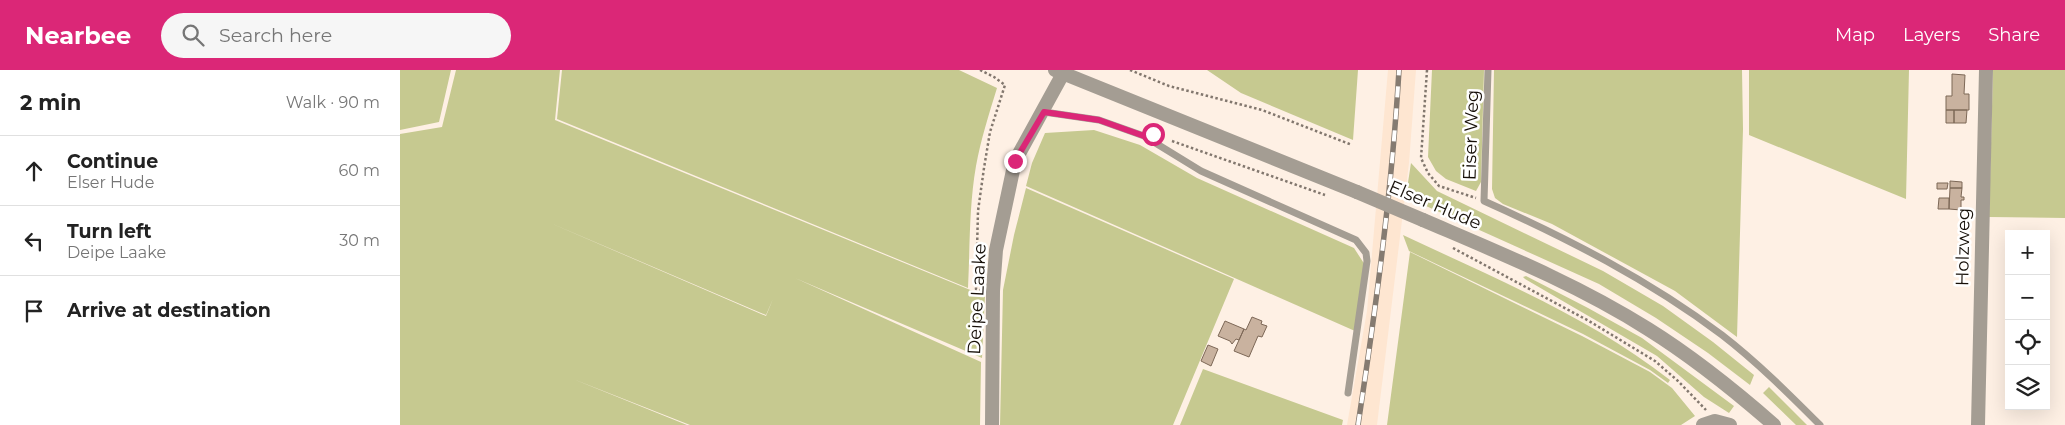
<!DOCTYPE html>
<html lang="en">
<head>
<meta charset="utf-8">
<style>
  :root { --surface:#fff; --page:#f6f6f6; --text:#222; --muted:#767676; --line:#e0e0e0; --accent:#db2777 }
  body { margin:0; font-family:Montserrat,sans-serif; background:var(--page); color:var(--text) }
  .controls { position:absolute; right:15px; bottom:15px; display:grid; overflow:hidden; border-radius:0px; box-shadow:0 5px 20px #0002 }
  .controls button { width:45px; height:45px; display:grid; place-items:center; padding:0; border:0; border-bottom:1px solid var(--line); background:var(--surface); color:var(--text); font:25px sans-serif }
  .stop { position:absolute; width:15px; height:15px; margin:-11px; border:4px solid #db2777; border-radius:50%; background:#fff }
  .stop.end { background:#db2777; border-color:#fff; box-shadow:0 1px 5px #0008 }
  .list { margin:0; padding:0; list-style:none }
  h2 { display:flex; justify-content:space-between; align-items:center; height:65px; margin:0; padding:0 20px; font-size:21px }
  h2 small { font-size:16px; font-weight:400; color:var(--muted) }
  .list li { display:grid; grid-template-columns:32px 1fr auto; gap:15px; align-items:center; box-sizing:border-box; height:70px; padding:0 20px; border-top:1px solid var(--line) }
  .list b { display:block; font-size:19px; white-space:nowrap }
  .list p { margin:0; font-size:16px; white-space:nowrap; color:var(--muted) }
  .list em { font-size:16px; font-style:normal; color:var(--muted) }
  .icon { flex:none; width:28px; height:28px; fill:none; stroke:currentColor; stroke-width:2; stroke-linecap:round; stroke-linejoin:round }
  .map { position:relative; flex:none; width:1665px; height:355px; overflow:hidden }
  header { display:flex; align-items:center; gap:30px; box-sizing:border-box; height:70px; padding:0 25px; background:var(--accent); color:#fff }
  header strong { font-size:24px }
  nav { display:flex; gap:28px; margin-inline-start:auto; font-size:18px }
  .search { width:350px; height:45px; background:var(--page); display:flex; align-items:center; gap:12px; box-sizing:border-box; padding:0 18px; border-radius:28px; color:var(--muted); font-size:19px }
  main { display:flex }
  aside { flex:1; background:var(--surface) }
  .map>svg:first-child { display:block }
  .built { fill:#fee6d1 }
  .green { fill:#c6c990; fill-rule:evenodd }
  .building { fill:#c9b29f; stroke:#7d6857 }
  .lines { fill:none; stroke-linecap:round; stroke-linejoin:round }
  .path { stroke:#82776e; stroke-width:2.5; stroke-dasharray:2.5 2.5; stroke-linecap:butt }
  .service { stroke:#a49d93; stroke-width:7 }
  .minor { stroke:#a49d93; stroke-width:14 }
  .tertiary { stroke:#a49d93; stroke-width:14 }
  .rail-casing { stroke:#857b71; stroke-width:5.5 }
  .rail { stroke:#fff; stroke-width:4; stroke-dasharray:11; stroke-linecap:butt }
  .tertiary-bridge { stroke:#a49d93; stroke-width:14 }
  .route { stroke:#db2777; stroke-width:6 }
  .labels { text-anchor:middle; stroke-width:5; stroke-linejoin:round; paint-order:stroke }
  .street-label { font-size:18px; fill:#160f08; stroke:#fff }
</style>
</head>
<body>
<header>
<strong>Nearbee</strong>
<div class="search"><svg class="icon" aria-label="search" viewBox="0 0 24 24"><circle cx="10" cy="10" r="6"/><path d="M15 15l6 6"/></svg>Search here</div>
<nav><a>Map</a><a>Layers</a><a>Share</a></nav>
</header>
<main>
<aside>
<h2>2 min<small>Walk · 90 m</small></h2>
<ul class="list">
<li><svg class="icon" aria-label="ahead" viewBox="0 0 24 24"><path d="M12 20V5M6 11l6-6 6 6"/></svg><div><b>Continue</b><p>Elser Hude</p></div><em>60 m</em></li>
<li><svg class="icon" aria-label="left" viewBox="0 0 24 24"><path d="M17 20v-9H6M10 6l-5 5 5 5"/></svg><div><b>Turn left</b><p>Deipe Laake</p></div><em>30 m</em></li>
<li><svg class="icon" aria-label="arrive" viewBox="0 0 24 24"><path d="M6 21V4h12l-3 4 3 4H6"/></svg><div><b>Arrive at destination</b></div></li>
</ul>
</aside>
<div class="map">
<svg width="1665" height="355" viewBox="0 0 1665 355">
  <rect width="100%" height="100%" fill="#fef0e4"/>
  <path class="built" d="M 988,0 L 1016,0 L 1009,93 L 977,355 L 947,355 L 967,241 Z"/>
  <path class="green" d="M 0,0 L 51,0 L 39,52 L 0,60 Z
    M 56,0 L 160,0 L 155,50 L 585,226 L 582,288 L 395,208 L 581,292 L 580,355 L 290,355 L 173,309 L 287,355 L 0,355 L 0,64 L 42,57 ZM 148,152 L 366,245 L 373,229 L 366,246 Z
    M 162,0 L 559,0 L 597,18 C 589,44 581,69 576,96 C 569,136 570,178 568,218 L 157,49 Z
    M 807,0 L 958,0 L 953,70 L 841,23 Z
    M 1032,0 L 1084,0 L 1081,112 L 1076,121 L 1046,109 L 1036,101 L 1028,87 Z
    M 1094,0 L 1342,0 L 1343,59 L 1337,267 L 1275,221 L 1152,154 L 1103,134 L 1095,128 L 1092,119 Z
    M 1349,0 L 1509,0 L 1506,129 L 1349,65 Z
    M 1593,0 L 1665,0 L 1665,148 L 1589,147 Z
    M 694,60 L 740,75 L 797,108 L 954,178 L 965,195 L 955,261 L 626,116 L 632,93 L 645,63 Z
    M 1011,93 L 1037,121 L 1203,201 L 1263,236 L 1313,272 L 1354,305 L 1350,315 L 1308,283 L 1256,248 L 1199,214 L 1026,136 L 1007,119 Z
    M 626,118 L 834,209 L 773,355 L 600,355 L 603,220 L 614,165 Z
    M 1003,165 C 1094,208 1190,247 1270,310 L 1268,313 L 1250,300 L 1183,264 L 1009,181 Z
    M 1010,182 L 1182,266 L 1250,302 L 1272,318 L 1295,346 L 1281,355 L 987,355 Z
    M 1126,206 L 1188,238 L 1242,268 L 1334,336 L 1329,343 L 1304,327 L 1257,286 L 1125,209 L 1123,207 Z
    M 803,299 L 943,350 L 942,355 L 780,355 Z
    M 1369,317 L 1407,355 L 1396,355 L 1363,323 Z"/>
  <path class="building" d="M 1552,4 L 1565,5 L 1564,24 L 1569,24 L 1569,40 L 1546,40 L 1546,26 L 1552,26 Z
    M 1546,40 L 1554,40 L 1554,53 L 1546,53 Z
    M 1554,40 L 1567,40 L 1566,53 L 1554,53 Z
    M 1550,111 L 1562,112 L 1562,118 L 1550,118 Z
    M 1537,113 L 1548,113 L 1547,119 L 1537,119 Z
    M 1550,118 L 1562,118 L 1561,127 L 1564,127 L 1564,130 L 1561,130 L 1561,140 L 1549,139 Z
    M 1539,128 L 1549,128 L 1549,139 L 1538,139 Z
    M 852,247 L 862,251 L 861,254 L 867,256 L 862,267 L 858,266 L 849,287 L 834,281 L 844,259 L 846,260 Z
    M 825,251 L 844,259 L 839,270 L 836,269 L 832,274 L 830,271 L 818,266 Z
    M 808,275 L 818,279 L 811,296 L 801,291 Z"/>
  <g class="lines">
    <path class="path" d="M 580,0 L 594,7 L 605,15 L 590,62 L 584,98 L 578,141 L 576,219 L 580,220
      M 730,0 L 769,16 L 862,40 L 952,75
      M 1027,0 L 1021,88 L 1028,103 L 1039,116 L 1076,128
      M 772,71 L 925,125
      M 1053,178 L 1189,251 L 1255,291 L 1278,311 L 1306,340"/>
    <path class="service" d="M 1088,0 L 1084,131 C 1167,168 1249,210 1322,265 C 1357,292 1389,324 1420,355
      M 644,42 L 699,50 L 744,66 L 801,101 L 956,170 L 966,183 L 967,191 L 948,323"/>
    <path class="minor" d="M 592,355 L 593,221 L 596,180 L 615,91 L 665,0
      M 1303,355 L 1315,351 L 1330,355
      M 1578,355 L 1586,0"/>
    <path class="tertiary" d="M 655,0 L 957,122
      M 1023,150 C 1100,183 1177,214 1248,259 C 1293,287 1334,320 1374,355"/>
    <defs>
      <path id="rail" d="M 958,355 C 976,237 992,119 999,0"/>
    </defs>
    <use href="#rail" class="rail-casing"/>
    <use href="#rail" class="rail"/>
    <path class="tertiary-bridge" d="M 957,122 L 1023,150"/>
  </g>
  <g class="lines">
    <path class="route" d="M 615,91 L 644,42 L 699,50 L 744,66 L 753,64"/>
  </g>
  <g class="labels">
    <g class="street-label">
      <text transform="translate(1071 65) rotate(-88)" y="6">Eiser Weg</text>
      <text transform="translate(1035 135) rotate(23)" y="6">Elser Hude</text>
      <text transform="translate(1563 177) rotate(-89)" y="6">Holzweg</text>
      <text transform="translate(577 229) rotate(-87)" y="6">Deipe Laake</text>
    </g>
  </g>
</svg>
<div class="controls">
<button>+</button>
<button>−</button>
<button><svg class="icon" aria-label="locate" viewBox="0 0 24 24"><circle cx="12" cy="12" r="6"/><path d="M12 2v4M12 18v4M2 12h4M18 12h4"/></svg></button>
<button><svg class="icon" aria-label="layers" viewBox="0 0 24 24"><path d="M12 4l9 5-9 5-9-5zM3 14l9 5 9-5"/></svg></button>
</div>
<div class="stop" style="left:753px;top:64px"></div>
<div class="stop end" style="left:615px;top:91px"></div>
</div>
</main>
</body>
</html>
